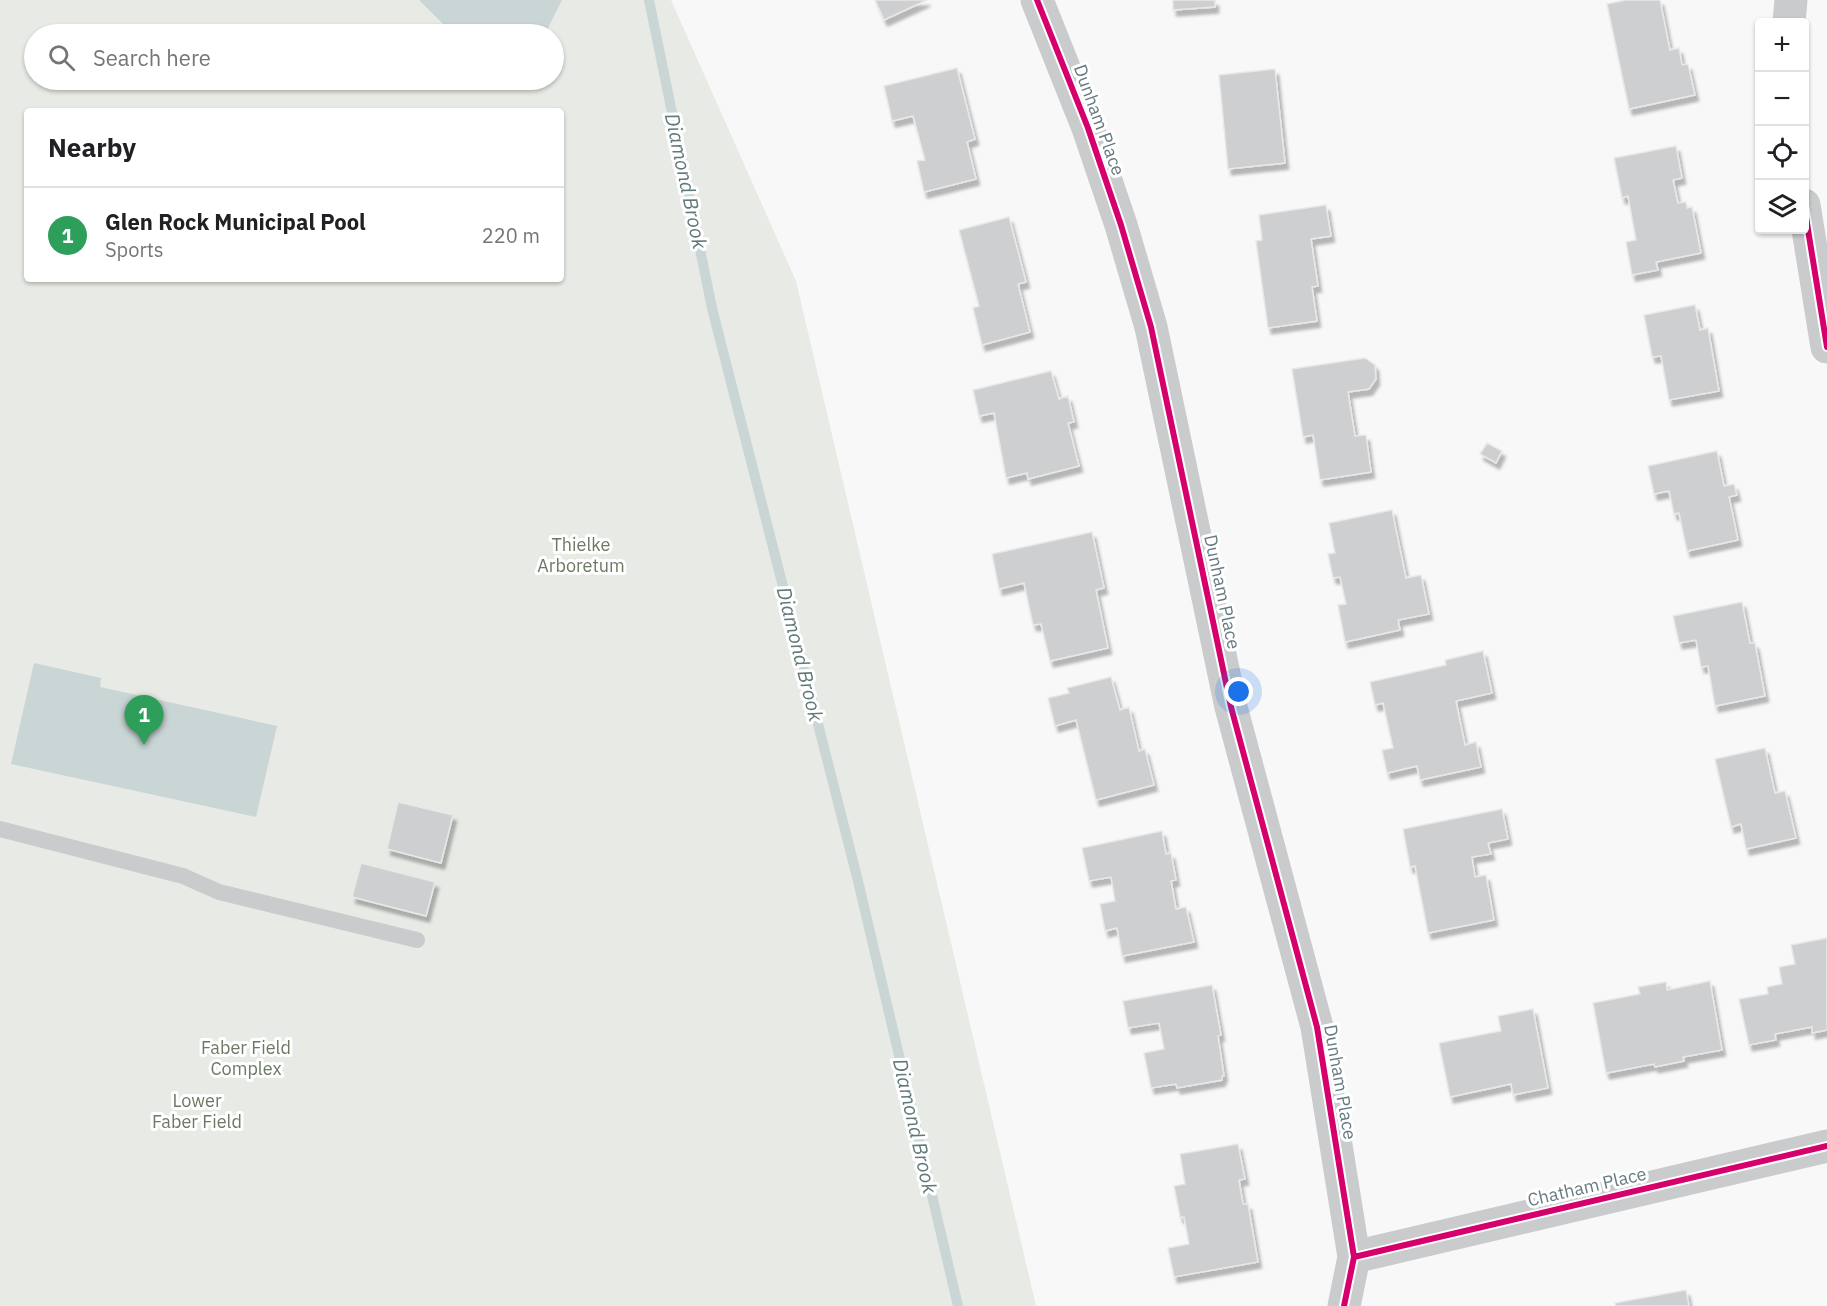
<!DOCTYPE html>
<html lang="en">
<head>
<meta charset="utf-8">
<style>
  :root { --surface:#fff; --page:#f2f2f2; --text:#202124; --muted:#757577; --line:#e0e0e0; --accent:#565d61 }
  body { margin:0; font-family:"IBM Plex Sans",sans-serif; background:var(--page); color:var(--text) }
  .controls { position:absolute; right:18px; top:18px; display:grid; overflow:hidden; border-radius:6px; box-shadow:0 2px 4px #0004 }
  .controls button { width:54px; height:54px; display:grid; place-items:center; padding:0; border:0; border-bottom:2px solid var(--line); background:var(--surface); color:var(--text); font:30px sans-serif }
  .you { position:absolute; left:1239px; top:692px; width:21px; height:21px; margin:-15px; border:4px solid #fff; border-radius:50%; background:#1a73e8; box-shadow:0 0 0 9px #1a73e833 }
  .badge { display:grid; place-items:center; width:39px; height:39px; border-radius:50%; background:var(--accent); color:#fff; font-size:20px; font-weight:700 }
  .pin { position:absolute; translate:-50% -50px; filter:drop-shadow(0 2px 3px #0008) }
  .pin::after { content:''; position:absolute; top:32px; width:21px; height:18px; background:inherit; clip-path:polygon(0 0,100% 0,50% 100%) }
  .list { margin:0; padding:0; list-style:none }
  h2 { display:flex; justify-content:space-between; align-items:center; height:78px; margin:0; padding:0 24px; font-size:26px }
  h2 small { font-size:20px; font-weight:400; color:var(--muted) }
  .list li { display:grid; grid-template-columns:39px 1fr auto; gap:18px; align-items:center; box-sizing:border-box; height:96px; padding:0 24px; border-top:2px solid var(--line) }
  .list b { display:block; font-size:22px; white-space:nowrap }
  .list p { margin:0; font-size:20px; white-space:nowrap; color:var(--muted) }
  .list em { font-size:20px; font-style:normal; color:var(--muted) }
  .icon { flex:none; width:33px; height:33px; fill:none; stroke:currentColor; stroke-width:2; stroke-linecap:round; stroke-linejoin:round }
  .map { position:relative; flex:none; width:1827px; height:1306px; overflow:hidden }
  .search { position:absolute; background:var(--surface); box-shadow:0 2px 4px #0004; left:24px; top:24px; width:540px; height:66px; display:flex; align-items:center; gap:15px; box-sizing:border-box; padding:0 21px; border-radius:33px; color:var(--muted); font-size:22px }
  .panel { position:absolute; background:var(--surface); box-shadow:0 2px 4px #0004; left:24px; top:108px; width:540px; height:174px; border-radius:6px }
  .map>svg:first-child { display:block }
  .green { fill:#e8eae5; fill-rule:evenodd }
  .water { fill:#cad5d6 }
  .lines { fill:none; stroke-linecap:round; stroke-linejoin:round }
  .stream { stroke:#cad5d6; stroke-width:10 }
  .building { fill:#cdcfd0; stroke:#e8e8e8; stroke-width:1.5; filter:url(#shadow) }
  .lane { stroke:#c9cbcc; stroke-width:16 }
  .street { stroke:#c9cbcc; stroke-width:33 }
  .cycleway-casing { stroke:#fff; stroke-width:10 }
  .cycleway { stroke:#d6006c; stroke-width:6 }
  .labels { text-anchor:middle; stroke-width:6; stroke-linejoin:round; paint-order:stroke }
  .street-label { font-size:18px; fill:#657a81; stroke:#fff }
  .park-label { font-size:18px; fill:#6c7a64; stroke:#fff }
  .water-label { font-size:20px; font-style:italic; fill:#60797b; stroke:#fff }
</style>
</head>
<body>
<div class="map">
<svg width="1827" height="1306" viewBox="0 0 1827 1306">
  <defs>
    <filter id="shadow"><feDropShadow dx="3.5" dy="6" stdDeviation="1.5" flood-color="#0004"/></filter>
  </defs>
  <rect width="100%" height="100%" fill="#f8f8f8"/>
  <path class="green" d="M 0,0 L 671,0 L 796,281 L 1036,1306 L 0,1306 ZM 34,34 L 554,34 L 554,80 L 34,80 ZM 27,111 L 561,111 L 561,279 L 27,279 Z"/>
  <path class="water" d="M 419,0 L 562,0 L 545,34 L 453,34 Z
    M 34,663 L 101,678 L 100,687 L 277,726 L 256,817 L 11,764 Z"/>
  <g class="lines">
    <path class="stream" d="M 649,0 L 712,308 L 858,881 L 958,1306"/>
  </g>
  <path class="building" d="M 875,0 L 927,0 L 884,20 Z
    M 1173,0 L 1215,0 L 1215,7 L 1173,10 Z
    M 1626,0 L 1660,0 L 1670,50 L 1679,48 L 1682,65 L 1688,64 L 1695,95 L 1629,109 L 1607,4 Z
    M 957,68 L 975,139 L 967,142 L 976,179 L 924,192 L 917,161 L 925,160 L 913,116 L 892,121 L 884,86 Z
    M 1275,69 L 1285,163 L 1228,169 L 1219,75 Z
    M 1676,146 L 1682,178 L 1673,180 L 1678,203 L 1686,202 L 1687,208 L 1692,207 L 1701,253 L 1656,262 L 1658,270 L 1632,275 L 1626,242 L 1636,240 L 1628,196 L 1622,198 L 1614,158 Z
    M 1326,205 L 1331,236 L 1311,239 L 1318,286 L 1312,287 L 1317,321 L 1268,328 L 1256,241 L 1262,240 L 1259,215 Z
    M 1009,217 L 1026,282 L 1018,284 L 1030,332 L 982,345 L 973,308 L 979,306 L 959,230 Z
    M 1695,305 L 1700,330 L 1708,328 L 1719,391 L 1669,400 L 1661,356 L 1652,357 L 1644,315 Z
    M 1365,358 L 1375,365 L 1376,379 L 1369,389 L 1348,392 L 1355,436 L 1366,435 L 1371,472 L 1320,480 L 1313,435 L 1303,437 L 1292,369 Z
    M 1051,371 L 1059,399 L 1068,396 L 1074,422 L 1068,423 L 1079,466 L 1028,479 L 1027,473 L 1006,478 L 994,413 L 979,416 L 973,390 Z
    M 1487,443 L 1502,451 L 1496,463 L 1480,454 Z
    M 1717,451 L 1724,486 L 1734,484 L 1737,495 L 1729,497 L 1738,540 L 1687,551 L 1679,513 L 1674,514 L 1669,491 L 1654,494 L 1648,466 Z
    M 1392,510 L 1406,578 L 1421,575 L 1429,614 L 1398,620 L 1400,630 L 1345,642 L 1338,605 L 1346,604 L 1340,577 L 1333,578 L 1328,554 L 1335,553 L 1329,523 Z
    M 1092,532 L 1104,588 L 1096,590 L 1108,648 L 1050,661 L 1041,624 L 1033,625 L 1024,583 L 999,589 L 992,554 Z
    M 1742,602 L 1750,643 L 1755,643 L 1765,696 L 1715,706 L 1708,666 L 1701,667 L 1696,640 L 1679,643 L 1673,616 Z
    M 1483,651 L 1492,693 L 1456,701 L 1465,745 L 1476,742 L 1481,767 L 1420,780 L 1417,766 L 1387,773 L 1382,750 L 1393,748 L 1383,703 L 1375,705 L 1370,682 L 1446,665 L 1445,660 Z
    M 1111,677 L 1120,710 L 1129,707 L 1139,751 L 1145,749 L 1154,785 L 1096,800 L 1076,720 L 1055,726 L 1048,698 L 1069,693 L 1067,688 Z
    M 1765,748 L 1775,793 L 1785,791 L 1796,838 L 1746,849 L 1741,824 L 1731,827 L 1715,759 Z
    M 398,802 L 453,815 L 441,863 L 387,849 Z
    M 1502,809 L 1508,839 L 1488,843 L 1491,854 L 1472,857 L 1475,877 L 1486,875 L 1494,920 L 1428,933 L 1415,866 L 1410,867 L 1403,829 Z
    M 1162,831 L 1166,854 L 1171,853 L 1176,880 L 1171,881 L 1176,909 L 1186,907 L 1194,942 L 1122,956 L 1117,928 L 1105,931 L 1100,904 L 1115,901 L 1111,877 L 1089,881 L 1082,848 Z
    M 361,863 L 435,882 L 426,916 L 352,897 Z
    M 1827,938 L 1827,1030 L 1812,1033 L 1812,1027 L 1775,1034 L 1776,1040 L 1749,1045 L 1739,999 L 1768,994 L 1767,987 L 1782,984 L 1779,967 L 1795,964 L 1791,945 Z
    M 1710,981 L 1722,1050 L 1683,1057 L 1684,1061 L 1655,1067 L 1654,1064 L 1606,1073 L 1593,1003 L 1640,994 L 1638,987 L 1666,982 L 1667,990 Z
    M 1212,985 L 1221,1035 L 1218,1036 L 1224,1076 L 1222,1076 L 1222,1080 L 1177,1088 L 1176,1084 L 1151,1088 L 1144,1053 L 1164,1049 L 1159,1023 L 1128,1028 L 1123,1001 Z
    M 1533,1009 L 1548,1088 L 1513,1095 L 1511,1084 L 1450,1097 L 1439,1043 L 1501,1031 L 1498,1016 Z
    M 1238,1144 L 1245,1179 L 1239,1180 L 1243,1204 L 1248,1204 L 1258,1262 L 1174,1277 L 1168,1248 L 1189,1244 L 1184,1217 L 1180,1217 L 1174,1186 L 1185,1184 L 1180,1154 Z
    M 1686,1290 L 1689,1306 L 1616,1306 L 1615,1303 Z"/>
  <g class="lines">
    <path class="lane" d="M 0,829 L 183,876 L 219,892 L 417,940"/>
    <path class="street" d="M 1037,0 L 1088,128 L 1121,225 L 1151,327 L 1231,707 L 1317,1027 L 1354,1257 L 1344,1306
      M 1789,22 L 1791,0
      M 1804,205 L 1827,347
      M 1354,1257 L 1827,1146"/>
    <defs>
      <path id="cycleway" d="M 1037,0 L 1088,128 L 1121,225 L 1151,327 L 1231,707 L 1317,1027 L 1354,1257 L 1344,1306
        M 1804,205 L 1827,347
        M 1354,1257 L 1827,1146"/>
    </defs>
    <use href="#cycleway" class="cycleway-casing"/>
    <use href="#cycleway" class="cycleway"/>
  </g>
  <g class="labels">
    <g class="street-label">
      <text transform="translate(1099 120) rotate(70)" y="6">Dunham Place</text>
      <text transform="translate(1222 592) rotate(78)" y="6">Dunham Place</text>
      <text transform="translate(1340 1082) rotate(80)" y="6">Dunham Place</text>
      <text transform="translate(1587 1187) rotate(-13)" y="6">Chatham Place</text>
    </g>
    <g class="park-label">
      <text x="581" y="551">Thielke<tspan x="581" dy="21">Arboretum</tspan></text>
      <text x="246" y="1054">Faber Field<tspan x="246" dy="21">Complex</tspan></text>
      <text x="197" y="1107">Lower<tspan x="197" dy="21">Faber Field</tspan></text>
    </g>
    <g class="water-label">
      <text transform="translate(686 181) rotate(78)" y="7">Diamond Brook</text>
      <text transform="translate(800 654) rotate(76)" y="7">Diamond Brook</text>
      <text transform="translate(915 1126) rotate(77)" y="7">Diamond Brook</text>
    </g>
  </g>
</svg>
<div class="controls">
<button>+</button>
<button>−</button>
<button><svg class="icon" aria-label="locate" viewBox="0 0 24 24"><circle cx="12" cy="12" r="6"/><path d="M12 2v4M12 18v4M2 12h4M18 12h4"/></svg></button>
<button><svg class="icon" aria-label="layers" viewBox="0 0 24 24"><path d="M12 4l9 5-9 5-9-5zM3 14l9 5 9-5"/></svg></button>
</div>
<div class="you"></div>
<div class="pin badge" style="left:144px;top:745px;background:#2e9e5b">1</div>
<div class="search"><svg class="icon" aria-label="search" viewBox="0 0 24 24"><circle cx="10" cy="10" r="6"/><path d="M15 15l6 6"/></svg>Search here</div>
<section class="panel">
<h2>Nearby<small></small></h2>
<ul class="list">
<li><span class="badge" style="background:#2e9e5b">1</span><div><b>Glen Rock Municipal Pool</b><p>Sports</p></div><em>220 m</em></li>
</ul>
</section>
</div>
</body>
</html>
